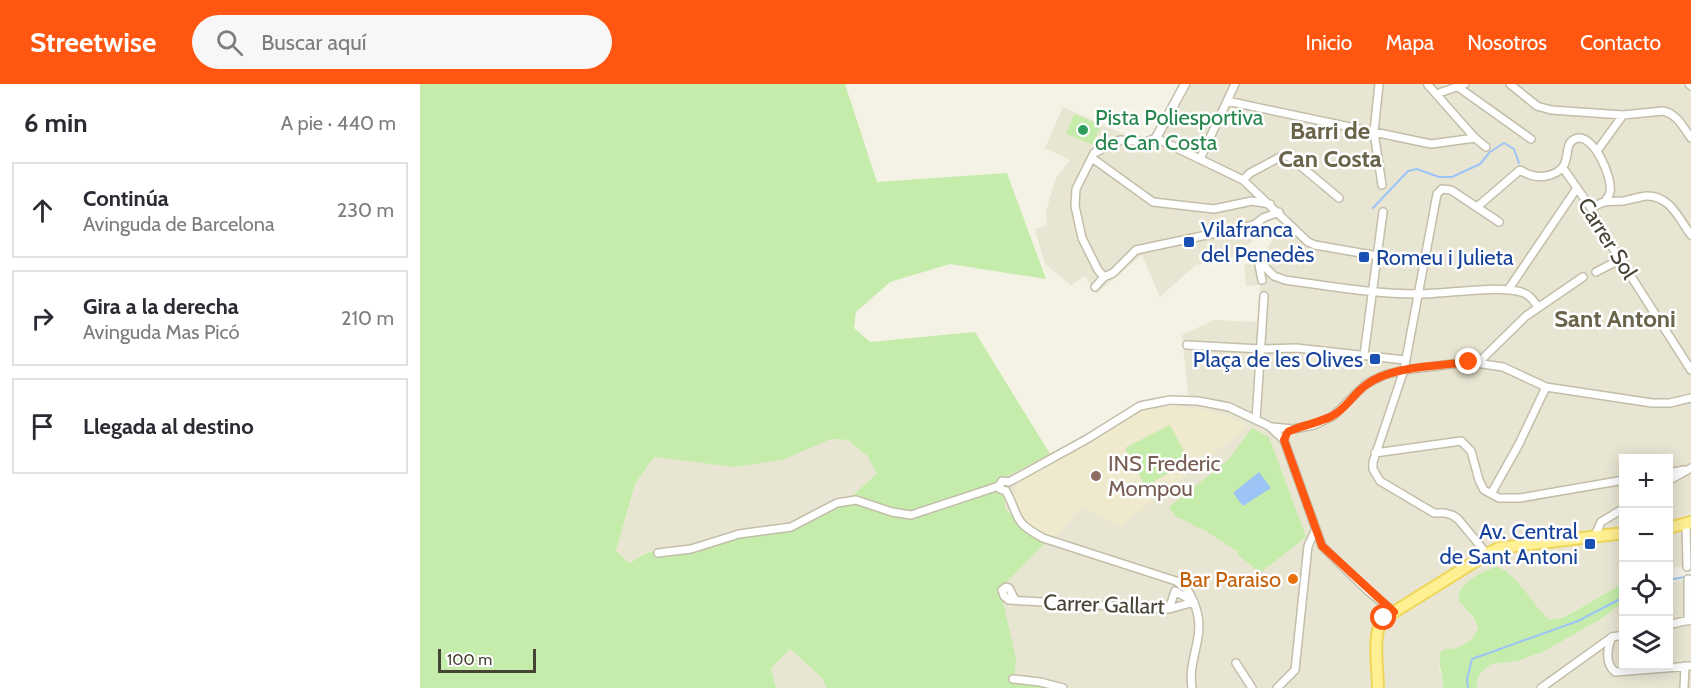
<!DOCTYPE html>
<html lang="es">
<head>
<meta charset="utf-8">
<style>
  :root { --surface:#fff; --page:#f7f7f7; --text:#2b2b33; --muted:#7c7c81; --line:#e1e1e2; --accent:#ff5711 }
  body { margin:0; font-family:Cabin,sans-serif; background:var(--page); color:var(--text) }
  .controls { position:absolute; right:18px; bottom:18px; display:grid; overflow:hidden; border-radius:0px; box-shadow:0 3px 15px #0003 }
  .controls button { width:54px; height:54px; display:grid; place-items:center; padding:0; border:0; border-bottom:2px solid var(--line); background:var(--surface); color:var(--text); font:30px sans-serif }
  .scale { position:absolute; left:18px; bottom:15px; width:98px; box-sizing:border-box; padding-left:6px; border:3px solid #474334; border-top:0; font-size:16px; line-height:21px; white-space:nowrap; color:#474334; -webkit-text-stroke:4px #fff; paint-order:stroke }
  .stop { position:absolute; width:18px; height:18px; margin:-14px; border:4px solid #ff5711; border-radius:50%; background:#fff }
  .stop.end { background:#ff5711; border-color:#fff; box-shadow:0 2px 6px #0008 }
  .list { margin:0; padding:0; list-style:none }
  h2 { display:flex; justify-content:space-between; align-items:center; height:78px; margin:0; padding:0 24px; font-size:26px }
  h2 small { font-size:20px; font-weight:400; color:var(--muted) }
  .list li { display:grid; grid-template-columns:39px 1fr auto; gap:18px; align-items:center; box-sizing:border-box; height:96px; margin:0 12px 12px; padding:0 12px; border:2px solid var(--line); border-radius:0px }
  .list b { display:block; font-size:22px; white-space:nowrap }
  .list p { margin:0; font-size:20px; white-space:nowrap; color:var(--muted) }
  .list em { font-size:20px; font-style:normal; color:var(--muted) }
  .icon { flex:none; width:33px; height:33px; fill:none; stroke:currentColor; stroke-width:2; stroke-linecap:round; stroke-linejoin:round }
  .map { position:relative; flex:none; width:1271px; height:604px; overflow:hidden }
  header { display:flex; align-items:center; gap:36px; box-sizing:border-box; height:84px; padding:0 30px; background:var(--accent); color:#fff }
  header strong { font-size:28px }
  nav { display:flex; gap:33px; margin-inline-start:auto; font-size:21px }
  .search { width:420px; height:54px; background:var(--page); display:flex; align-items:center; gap:15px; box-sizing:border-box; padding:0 21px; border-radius:33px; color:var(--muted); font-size:22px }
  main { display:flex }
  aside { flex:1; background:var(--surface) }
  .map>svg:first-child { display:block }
  .residential { fill:#e9e5d3 }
  .education { fill:#efeace }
  .green { fill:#c5ecaa; fill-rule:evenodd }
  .water { fill:#9cc5f6 }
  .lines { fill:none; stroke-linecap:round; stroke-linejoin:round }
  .stream { stroke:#9cc5f6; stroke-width:2 }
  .minor-casing { stroke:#c3beaa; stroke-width:10 }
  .tertiary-casing { stroke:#c3beaa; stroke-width:11 }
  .primary-casing { stroke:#eed65a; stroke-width:14 }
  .minor { stroke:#fff; stroke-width:7 }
  .tertiary { stroke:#fff; stroke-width:8 }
  .primary { stroke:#fff093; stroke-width:10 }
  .route { stroke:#ff5711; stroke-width:8 }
  .leisure-dot { fill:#2e9e5b; stroke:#fff; stroke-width:2 }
  .transit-dot { fill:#1a4fb4; stroke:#fff; stroke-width:2 }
  .education-dot { fill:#8d6e63; stroke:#fff; stroke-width:2 }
  .food-dot { fill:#e8710a; stroke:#fff; stroke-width:2 }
  .labels { text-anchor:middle; stroke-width:5; stroke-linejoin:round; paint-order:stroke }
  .leisure-label { font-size:22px; fill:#27864d; stroke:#fff; text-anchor:start }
  .transit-label { font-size:22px; fill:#164399; stroke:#fff; text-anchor:start }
  .street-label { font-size:22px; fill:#474334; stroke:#fff }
  .education-label { font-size:22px; fill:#785e54; stroke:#fff; text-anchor:start }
  .food-label { font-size:22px; fill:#c56008; stroke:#fff; text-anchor:end }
  .neighbourhood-label { font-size:24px; font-weight:bold; fill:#6b634a; stroke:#fff }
</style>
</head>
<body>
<header>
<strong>Streetwise</strong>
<div class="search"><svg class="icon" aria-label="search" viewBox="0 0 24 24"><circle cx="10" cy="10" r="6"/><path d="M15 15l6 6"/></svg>Buscar aquí</div>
<nav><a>Inicio</a><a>Mapa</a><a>Nosotros</a><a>Contacto</a></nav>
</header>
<main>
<aside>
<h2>6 min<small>A pie · 440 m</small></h2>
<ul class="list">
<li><svg class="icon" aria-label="ahead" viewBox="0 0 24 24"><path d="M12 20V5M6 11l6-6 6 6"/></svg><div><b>Continúa</b><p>Avinguda de Barcelona</p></div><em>230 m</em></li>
<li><svg class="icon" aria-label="right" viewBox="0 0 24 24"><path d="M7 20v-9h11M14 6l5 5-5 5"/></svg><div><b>Gira a la derecha</b><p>Avinguda Mas Picó</p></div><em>210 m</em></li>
<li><svg class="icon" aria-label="arrive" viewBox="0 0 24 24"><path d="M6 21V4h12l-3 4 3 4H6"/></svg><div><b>Llegada al destino</b></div></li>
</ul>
</aside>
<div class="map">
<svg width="1271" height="604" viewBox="0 0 1271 604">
  <rect width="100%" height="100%" fill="#f4f2e5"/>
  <path class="residential" d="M 760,0 L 1019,0 L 1027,3 L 1035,0 L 1271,0 L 1271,481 L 1249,484 L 1248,374 L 1204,374 L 1203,499 L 1145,533 L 1128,536 L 1120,529 L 1086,487 L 1069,485 L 1064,487 L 1045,500 L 1043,522 L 1057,539 L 1057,549 L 1045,560 L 1031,566 L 1025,565 L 1019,585 L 1024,595 L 1023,604 L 630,604 L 594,596 L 580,505 L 586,393 L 630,370 L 652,369 L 722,327 L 769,319 L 762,251 L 794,236 L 837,238 L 840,201 L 826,202 L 824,182 L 842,170 L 866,139 L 855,133 L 847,135 L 837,144 L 832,157 L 809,175 L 776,181 L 740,213 L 722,171 L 676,210 L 665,192 L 651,201 L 625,180 L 615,145 L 627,141 L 626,127 L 636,94 L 650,76 L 625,64 L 643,23 L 712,54 L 729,53 L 758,10 Z
    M 411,355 L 428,356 L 447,372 L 457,389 L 430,414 L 383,435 L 360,441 L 304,450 L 271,461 L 243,464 L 227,469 L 208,479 L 196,467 L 215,400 L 234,373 L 314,383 L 391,363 Z
    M 1271,493 L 1271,604 L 1056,604 L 1059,591 L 1071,580 L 1097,577 L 1123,568 L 1179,536 L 1203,519 L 1204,582 L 1248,582 L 1249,500 Z
    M 370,565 L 401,593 L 407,604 L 356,604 L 351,584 Z"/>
  <path class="education" d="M 754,322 L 781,325 L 801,330 L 829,342 L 699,443 L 662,422 L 634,454 L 616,446 L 601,434 L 596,423 L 594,411 L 597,398 L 601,394 L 655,366 L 713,331 L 730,323 Z"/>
  <path class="green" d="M 0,0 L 425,0 L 457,98 L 587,89 L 626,195 L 530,180 L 470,198 L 436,228 L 434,244 L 450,258 L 555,248 L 630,370 L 586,393 L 585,425 L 625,459 L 580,505 L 596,574 L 594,596 L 630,602 L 630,604 L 407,604 L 401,593 L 370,565 L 351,584 L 356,604 L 0,604 ZM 411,355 L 428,356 L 447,372 L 457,389 L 430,414 L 383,436 L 360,441 L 304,450 L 271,461 L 243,464 L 227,469 L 209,479 L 196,467 L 215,400 L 234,373 L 314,383 L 362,376 Z
    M 654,30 L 681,41 L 673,61 L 646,50 Z
    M 750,341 L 770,378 L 725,402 L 705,364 Z
    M 832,344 L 849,353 L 886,453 L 840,489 L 817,470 L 818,468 L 781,444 L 780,445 L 762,435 L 757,434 L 749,423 L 808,376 Z
    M 1076,483 C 1094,485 1114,523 1129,536 L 1145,533 L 1203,499 L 1203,519 L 1179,536 L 1123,568 L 1097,577 L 1071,580 L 1059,591 L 1056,604 L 1023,604 C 1024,591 1017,582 1021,568 L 1025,565 C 1038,566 1054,557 1058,544 L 1054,534 L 1039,517 L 1039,508 C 1048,495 1061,487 1076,483 Z"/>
  <path class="water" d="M 839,388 L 851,404 L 823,422 L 813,409 Z"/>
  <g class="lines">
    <path class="stream" d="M 953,124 L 988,87 L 997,85 L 1019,93 L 1032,93 L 1060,80 L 1070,68 L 1084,59 L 1094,65 L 1099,79
      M 1248,496 L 1271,492
      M 1048,604 L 1047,595 L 1052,575 L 1158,537 L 1204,513"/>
    <defs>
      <path id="minor" d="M 959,0 L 954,48 L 962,101
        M 1090,0 L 1117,22 L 1131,26 L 1203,31 L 1243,27 C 1257,30 1263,43 1271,54
        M 1269,0 L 1271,2
        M 1008,1 L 1055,54 L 1066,63
        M 1038,3 L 1111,55
        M 1016,10 L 1045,0
        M 807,17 L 1011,60 L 1055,54
        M 1177,67 L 1203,31
        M 672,74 L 733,118 L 794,125 L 832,117 L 850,120
        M 780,75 L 815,0
        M 1143,84 L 1171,124 L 1182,147 L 1271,286
        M 823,96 L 830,89 L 864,71 L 871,74 L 919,114
        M 1057,123 L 1100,86 C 1108,91 1116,94 1126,92 C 1157,86 1140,61 1155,55 C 1173,47 1193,94 1190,108 C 1190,111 1187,113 1186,116
        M 1171,124 C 1188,115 1185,118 1203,117 C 1210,116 1218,113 1226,112 C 1250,111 1259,135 1271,151
        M 1176,188 L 1201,175
        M 684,193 L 678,186 L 662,154 L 655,122 L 656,105 L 674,69 L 700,56 L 726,58 L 736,54 L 823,96 L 888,158 L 895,161 L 958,172
        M 842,196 L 838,176 L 854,192 L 865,196 C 909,202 954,210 999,210 C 1028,210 1075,201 1101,208 C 1110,211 1113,216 1118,223
        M 675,203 L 684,193 L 693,189 L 716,166 L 834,141 L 843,134 L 859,128
        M 1088,206 L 1157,104
        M 767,261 L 841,265 L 876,264 L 985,276
        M 944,271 L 963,128
        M 1059,278 L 1106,232 L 1163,193
        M 836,336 L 844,212
        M 852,343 L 873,345 L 894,341 L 913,332 L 946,300 L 964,291 L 984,286 L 1049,278 L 1083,283 L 1126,303 L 1232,319 L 1250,319 L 1271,314
        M 955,369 L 1041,357 L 1051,367 L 1059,396 L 1064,406 L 1079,414 L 1100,414 L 1204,396
        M 1248,389 L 1264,386
        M 1248,397 L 1271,384
        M 586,407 L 580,405 L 580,400 L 582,397 L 589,398 L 667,355 L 720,322 L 750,316 L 778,317 L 809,323 L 849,342 L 864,356 L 902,462 L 947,506 L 974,528
        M 586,407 C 601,435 592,437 623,454 L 756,497 C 766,503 770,508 774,519 C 788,551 767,573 772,604
        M 1071,410 L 1099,360 L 1126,303
        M 1266,440 L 1267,483
        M 1175,452 L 1181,438 L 1204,424
        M 238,469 L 271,465 L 319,450 L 371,443 L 417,419 L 436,416 L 472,428 L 491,431 L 579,402
        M 1067,470 L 1038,435 L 1032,431 L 1025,429 L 1014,429 L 960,397 L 953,385 L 953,378 L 984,286 L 1017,110 L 1022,105 L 1031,106 L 1079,138
        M 595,516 L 589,504 L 586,503 L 582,506 L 584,512 L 589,516 L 749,525 L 774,518
        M 749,525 L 755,507 L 774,518
        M 1268,537 L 1268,495
        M 1248,541 L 1269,536
        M 1192,553 C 1187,565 1185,579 1195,588 L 1271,582
        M 816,579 L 832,604
        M 593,595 L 620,598 L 643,604
        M 857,604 L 875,586 L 888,462 L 895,447
        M 1121,604 L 1192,553 L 1204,551
        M 1264,604 L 1265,582"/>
      <path id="tertiary" d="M 736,54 L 765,0"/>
      <path id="primary" d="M 1248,444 L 1271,438
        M 958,604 C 958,587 952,550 962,537 C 965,533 970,531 974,528 L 1067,470 L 1079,464 L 1204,449"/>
    </defs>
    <use href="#minor" class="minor-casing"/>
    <use href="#tertiary" class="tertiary-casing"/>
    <use href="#primary" class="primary-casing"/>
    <use href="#minor" class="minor"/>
    <use href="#tertiary" class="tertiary"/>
    <use href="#primary" class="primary"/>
  </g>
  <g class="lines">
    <path class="route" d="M 964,534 L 974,528 L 902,462 L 864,356 C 866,353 866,350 868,348 C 871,345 904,337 912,332 C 926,325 933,310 946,301 C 970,282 1019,282 1049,278"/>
  </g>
  <circle class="leisure-dot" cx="663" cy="46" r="6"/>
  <g class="transit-dot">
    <rect x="763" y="152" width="12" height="12" rx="3"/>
    <rect x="938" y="167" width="12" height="12" rx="3"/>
    <rect x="949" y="269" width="12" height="12" rx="3"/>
    <rect x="1164" y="454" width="12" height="12" rx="3"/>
  </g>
  <circle class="education-dot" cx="676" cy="392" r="6"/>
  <circle class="food-dot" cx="873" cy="495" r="6"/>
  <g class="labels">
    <g class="leisure-label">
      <text x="675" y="41">Pista Poliesportiva<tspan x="675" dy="25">de Can Costa</tspan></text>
    </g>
    <g class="transit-label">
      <text x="781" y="153">Vilafranca<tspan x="781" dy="25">del Penedès</tspan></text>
      <text x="956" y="181">Romeu i Julieta</text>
      <text x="943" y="283" text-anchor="end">Plaça de les Olives</text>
      <text x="1158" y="455" text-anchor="end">Av. Central<tspan x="1158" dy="25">de Sant Antoni</tspan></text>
    </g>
    <g class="street-label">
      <text transform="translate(1188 154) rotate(58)" y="8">Carrer Sol</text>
      <text transform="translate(684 520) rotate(2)" y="8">Carrer Gallart</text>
    </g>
    <g class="education-label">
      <text x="688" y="387">INS Frederic<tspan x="688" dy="25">Mompou</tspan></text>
    </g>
    <g class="food-label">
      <text x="861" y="503">Bar Paraiso</text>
    </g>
    <g class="neighbourhood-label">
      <text x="910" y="55">Barri de<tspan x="910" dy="28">Can Costa</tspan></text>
      <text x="1195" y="243">Sant Antoni</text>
    </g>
  </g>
</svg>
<div class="controls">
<button>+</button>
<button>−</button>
<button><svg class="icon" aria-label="locate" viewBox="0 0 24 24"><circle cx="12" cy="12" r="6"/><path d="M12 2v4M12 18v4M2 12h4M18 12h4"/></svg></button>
<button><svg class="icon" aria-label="layers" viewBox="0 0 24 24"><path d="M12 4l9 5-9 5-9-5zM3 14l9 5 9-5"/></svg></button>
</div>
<div class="scale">100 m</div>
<div class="stop" style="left:964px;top:534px"></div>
<div class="stop end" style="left:1049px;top:278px"></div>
</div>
</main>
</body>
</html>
